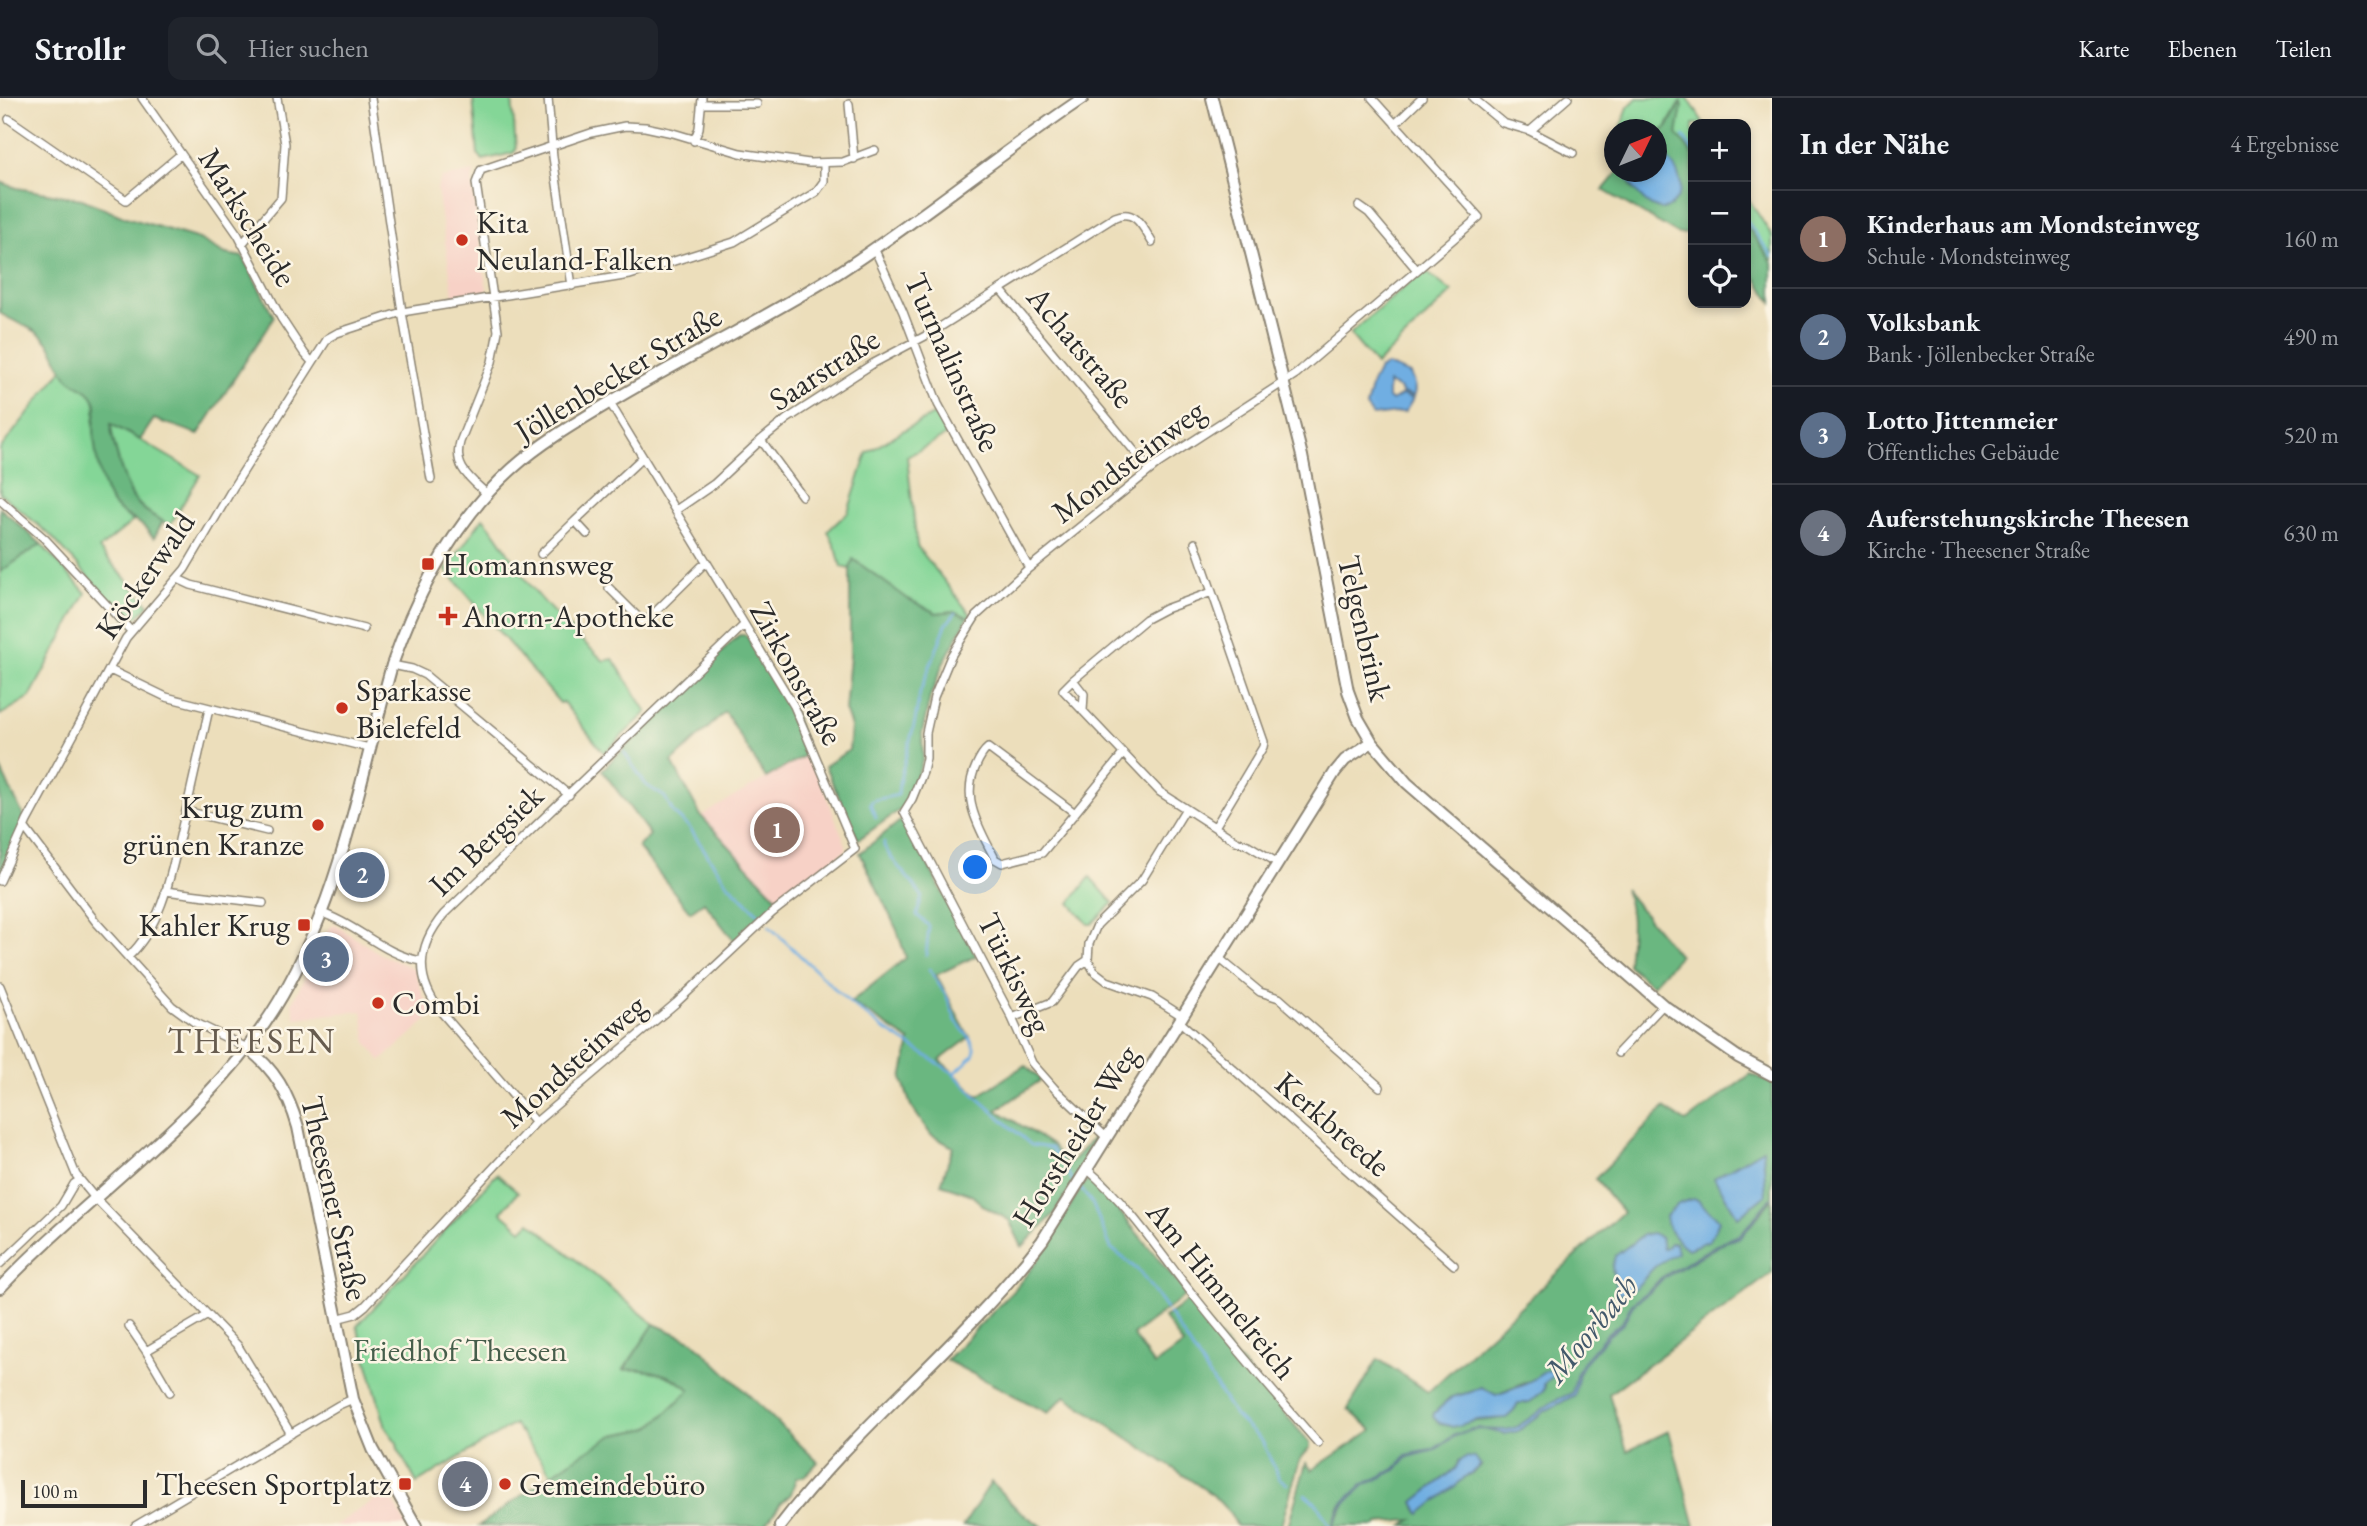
<!DOCTYPE html>
<html lang="de">
<head>
<meta charset="utf-8">
<style>
  :root { --surface:#171b24; --page:#20242c; --text:#f1f3f6; --muted:#9ea1a6; --line:#363941; --accent:#c8321e }
  body { margin:0; font-family:"EB Garamond",serif; background:var(--page); color:var(--text) }
  .controls { position:absolute; right:21px; top:21px; display:grid; overflow:hidden; border-radius:14px; box-shadow:0 4px 10px #0003 }
  .controls button { width:63px; height:63px; display:grid; place-items:center; padding:0; border:0; border-bottom:2px solid var(--line); background:var(--surface); color:var(--text); font:35px sans-serif }
  .compass { position:absolute; left:1604px; top:21px; width:63px; height:63px; border-radius:50%; background:var(--surface); box-shadow:0 4px 10px #0003; rotate:47deg }
  .scale { position:absolute; left:21px; bottom:18px; width:126px; box-sizing:border-box; padding-left:7px; border:4px solid #2b2b2b; border-top:0; font-size:19px; line-height:24px; white-space:nowrap; color:#2b2b2b; -webkit-text-stroke:5px #fcf5e5; paint-order:stroke }
  .you { position:absolute; left:976px; top:770px; width:24px; height:24px; margin:-18px; border:5px solid #fff; border-radius:50%; background:#1a73e8; box-shadow:0 0 0 10px #1a73e833 }
  .badge { display:grid; place-items:center; width:46px; height:46px; border-radius:50%; background:var(--accent); color:#fff; font-size:23px; font-weight:700 }
  .pin { position:absolute; translate:-50% -50%; border:4px solid #fff; box-shadow:0 2px 7px #0006 }
  .list { margin:0; padding:0; list-style:none }
  h2 { display:flex; justify-content:space-between; align-items:center; height:91px; margin:0; padding:0 28px; font-size:30px }
  h2 small { font-size:23px; font-weight:400; color:var(--muted) }
  .list li { display:grid; grid-template-columns:46px 1fr auto; gap:21px; align-items:center; box-sizing:border-box; height:98px; padding:0 28px; border-top:2px solid var(--line) }
  .list b { display:block; font-size:26px; white-space:nowrap }
  .list p { margin:0; font-size:23px; white-space:nowrap; color:var(--muted) }
  .list em { font-size:23px; font-style:normal; color:var(--muted) }
  .icon { flex:none; width:38px; height:38px; fill:none; stroke:currentColor; stroke-width:2; stroke-linecap:round; stroke-linejoin:round }
  .map { position:relative; flex:none; width:1772px; height:1428px; overflow:hidden }
  header { display:flex; align-items:center; gap:42px; box-sizing:border-box; height:98px; padding:0 35px; background:var(--surface); border-bottom:2px solid var(--line) }
  header strong { font-size:33px }
  nav { display:flex; gap:38px; margin-inline-start:auto; font-size:24px }
  .search { width:490px; height:63px; background:var(--page); display:flex; align-items:center; gap:18px; box-sizing:border-box; padding:0 24px; border-radius:14px; color:var(--muted); font-size:26px }
  main { display:flex }
  aside { flex:1; background:var(--surface) }
  .map>svg:first-child { display:block }
  .built { fill:#f7d1c6 }
  .green { fill:#84d697; stroke:#588061; stroke-width:2 }
  .forest { fill:#6bb780; stroke:#4b7156; stroke-width:2; fill-rule:evenodd }
  .water { fill:#70aee2; stroke:#4e6c86; stroke-width:2 }
  .lines { fill:none; stroke-linecap:round; stroke-linejoin:round }
  .stream { stroke:#70aee2; stroke-width:2.5 }
  .street-casing { stroke:#8c8473; stroke-width:10 }
  .secondary-casing { stroke:#8c8473; stroke-width:14 }
  .street { stroke:#fff; stroke-width:7 }
  .secondary { stroke:#fff; stroke-width:10 }
  .poi-dot { fill:#c8321e; stroke:#fcf5e5; stroke-width:2.5 }
  .labels { text-anchor:middle; stroke-width:5; stroke-linejoin:round; paint-order:stroke }
  .street-label { font-size:32px; fill:#2b2b2b; stroke:#fcf5e5 }
  .poi-label { font-size:32px; fill:#2b2b2b; stroke:#fcf5e5; text-anchor:start }
  .park-label { font-size:32px; fill:#465e4b; stroke:#fcf5e5 }
  .water-label { font-size:33px; font-style:italic; fill:#43596b; stroke:#fcf5e5 }
  .quarter-label { font-size:35px; letter-spacing:2px; fill:#675c4f; stroke:#fcf5e5 }
</style>
</head>
<body>
<header>
<strong>Strollr</strong>
<div class="search"><svg class="icon" aria-label="search" viewBox="0 0 24 24"><circle cx="10" cy="10" r="6"/><path d="M15 15l6 6"/></svg>Hier suchen</div>
<nav><a>Karte</a><a>Ebenen</a><a>Teilen</a></nav>
</header>
<main>
<div class="map">
<svg width="1772" height="1428" viewBox="0 0 1772 1428">
  <rect width="100%" height="100%" fill="#fcf5e5"/>
  <filter id="ink" filterUnits="userSpaceOnUse"><feTurbulence type="fractalNoise" baseFrequency=".0143" numOctaves="2"/><feDisplacementMap in="SourceGraphic" scale="14" xChannelSelector="R" yChannelSelector="G"/><feConvolveMatrix kernelMatrix="1 2 1 2 8 2 1 2 1" color-interpolation-filters="sRGB"/></filter>
  <filter id="wash" filterUnits="userSpaceOnUse"><feTurbulence type="fractalNoise" baseFrequency=".00686" numOctaves="4" result="noise"/><feDisplacementMap in="SourceGraphic" scale="28" xChannelSelector="R" yChannelSelector="G"/><feGaussianBlur stdDeviation="1.57" result="paint"/><feColorMatrix in="noise" values="0 0 0 0 0 0 0 0 0 0 0 0 0 0 0 0 0 1.4 0 .05"/><feComposite in="paint" operator="in"/></filter>
  <g filter="url(#wash)">
    <rect width="100%" height="100%" fill="#ecdebb"/>
    <path class="built" d="M 474,74 L 472,83 L 487,192 L 482,197 L 454,202 L 437,91 L 441,80 Z
      M 809,655 L 846,747 L 846,752 L 780,803 L 701,718 Z
      M 335,827 L 382,857 L 415,871 L 423,898 L 435,915 L 381,963 L 367,945 L 362,913 L 295,920 L 292,905 L 329,830 Z
      M 387,1394 L 407,1428 L 334,1428 Z"/>
    <path class="green" d="M 473,0 L 512,0 L 516,52 L 513,55 L 483,62 L 478,56 Z
      M 1637,0 L 1688,0 L 1704,26 L 1693,26 L 1693,57 L 1677,36 L 1682,8 L 1680,4 L 1664,33 L 1657,35 L 1657,32 L 1620,32 L 1628,9 Z
      M 1746,97 L 1772,138 L 1772,164 L 1746,127 Z
      M 1424,172 L 1452,194 L 1376,267 L 1350,236 Z
      M 63,271 C 69,287 91,287 95,305 C 97,314 93,323 94,332 C 95,350 102,398 116,410 C 121,414 127,419 133,423 L 99,451 L 149,507 L 133,523 L 127,521 L 50,437 L 0,395 L 0,351 Z
      M 937,315 L 948,336 L 907,359 L 917,448 L 971,517 L 968,519 L 954,513 L 936,515 L 908,501 L 854,462 L 850,471 L 841,469 L 837,453 L 828,433 L 848,414 L 867,355 L 904,332 Z
      M 111,325 L 200,377 L 170,427 C 157,420 143,413 134,400 C 125,388 111,341 111,325 Z
      M 483,420 C 502,441 509,458 524,479 C 547,511 576,537 604,563 L 613,561 L 647,614 L 604,655 L 563,604 L 560,605 L 446,472 Z
      M 41,446 L 86,495 L 30,599 L 0,617 L 0,474 Z
      M 1090,779 L 1113,805 L 1092,826 L 1088,826 L 1070,805 Z
      M 497,1076 L 518,1094 L 501,1114 L 522,1132 L 530,1124 L 654,1226 L 624,1271 C 650,1271 671,1276 691,1292 L 650,1330 L 614,1337 L 552,1376 L 514,1326 L 417,1385 L 398,1351 L 397,1345 L 386,1330 L 357,1228 Z"/>
    <path class="forest" d="M 1681,4 L 1682,8 L 1677,36 L 1693,57 L 1693,135 L 1678,136 L 1603,92 L 1618,74 L 1626,74 L 1632,90 L 1657,110 L 1667,60 L 1657,51 L 1657,35 L 1667,30 Z
      M 0,84 L 17,90 L 82,101 L 119,117 L 199,141 L 226,156 L 243,159 L 274,219 L 198,337 C 183,329 169,327 154,321 L 140,342 L 111,326 C 111,341 125,387 133,400 C 140,410 152,418 163,423 L 154,440 C 150,436 147,431 143,428 C 133,419 117,415 110,402 C 99,382 94,351 94,329 C 94,321 98,310 95,303 C 89,289 75,289 67,279 C 60,271 56,255 49,246 C 37,229 16,226 0,215 Z
      M 1746,127 L 1772,164 L 1772,204 L 1746,165 Z
      M 0,410 L 41,446 L 0,474 Z
      M 853,461 L 908,501 L 936,515 L 954,513 L 968,519 L 943,566 L 930,599 L 922,635 L 923,661 L 909,701 L 901,711 L 859,741 L 857,740 L 825,668 L 849,652 L 851,629 L 845,612 L 850,558 L 850,471 Z
      M 739,537 L 746,537 L 794,616 L 809,655 L 766,680 L 725,614 L 672,664 L 701,718 L 780,803 L 735,844 L 704,804 L 690,814 L 638,749 L 650,737 L 602,672 Z
      M 0,670 L 27,725 L 0,780 Z
      M 900,723 L 906,725 L 976,858 L 936,877 C 949,897 956,919 970,939 L 940,962 L 978,998 L 1025,967 L 1041,982 L 997,1012 L 1053,1048 L 1066,1066 L 1072,1063 L 1095,1038 L 1099,1043 L 1055,1115 L 1022,1149 L 1009,1122 L 985,1109 L 970,1096 L 941,1086 L 953,1049 L 931,1037 L 911,1008 L 902,981 L 910,943 L 851,904 L 906,860 L 897,832 L 860,755 Z
      M 1624,791 L 1679,858 L 1652,887 L 1628,867 C 1630,839 1635,817 1624,791 Z
      M 1751,976 L 1772,985 L 1772,1099 L 1740,1137 L 1723,1143 L 1661,1180 L 1649,1193 L 1650,1194 L 1662,1181 L 1725,1144 L 1741,1139 L 1772,1101 L 1772,1175 L 1609,1296 L 1627,1353 L 1669,1333 L 1695,1428 L 1404,1428 L 1412,1422 L 1378,1425 L 1377,1428 L 1333,1428 L 1347,1402 L 1339,1409 L 1332,1428 L 1288,1428 L 1306,1365 L 1312,1372 L 1372,1332 L 1348,1311 L 1378,1261 L 1428,1294 L 1623,1114 L 1595,1081 L 1664,1010 L 1686,1024 ZM 1534,1281 L 1545,1285 L 1545,1291 L 1529,1305 L 1518,1305 L 1513,1314 L 1497,1321 L 1467,1324 L 1434,1315 L 1452,1299 L 1471,1294 L 1481,1289 L 1496,1297 ZM 1460,1362 L 1481,1368 L 1419,1415 L 1414,1404 L 1455,1371 Z
      M 1093,1081 L 1187,1196 L 1133,1237 L 1154,1267 L 1183,1247 L 1164,1220 L 1190,1201 L 1211,1230 L 1310,1345 L 1310,1350 L 1300,1361 L 1281,1428 L 1237,1428 L 1230,1415 L 1213,1397 L 1065,1298 L 1048,1315 L 946,1262 L 1014,1192 L 1038,1162 L 1084,1085 Z
      M 654,1226 L 693,1243 L 818,1364 L 805,1378 L 796,1380 L 791,1396 L 781,1405 L 765,1428 L 479,1428 L 575,1360 L 614,1337 L 650,1330 L 690,1292 C 673,1276 648,1270 624,1272 Z
      M 991,1384 L 1020,1414 L 1042,1428 L 963,1428 Z"/>
    <path class="water" d="M 1657,51 C 1672,64 1689,82 1676,102 C 1672,107 1669,111 1663,111 C 1647,112 1629,87 1626,74 L 1657,74 Z
      M 1387,267 L 1410,276 C 1414,284 1416,290 1414,299 L 1402,295 L 1400,291 L 1388,285 L 1388,300 L 1392,303 L 1402,297 L 1413,301 L 1405,314 L 1373,318 L 1366,309 L 1372,285 L 1379,271 Z
      M 1763,1051 L 1766,1097 L 1738,1119 L 1714,1080 Z
      M 1772,1099 L 1741,1139 L 1724,1144 L 1662,1181 L 1650,1194 L 1633,1206 L 1624,1225 L 1608,1238 L 1585,1264 L 1579,1275 L 1575,1297 L 1545,1313 L 1518,1333 L 1505,1336 L 1478,1330 L 1455,1338 L 1435,1352 L 1408,1359 L 1396,1372 L 1363,1388 L 1341,1410 L 1332,1428 L 1340,1409 L 1347,1401 L 1362,1387 L 1395,1371 L 1407,1357 L 1434,1351 L 1455,1337 L 1472,1331 L 1506,1332 L 1517,1329 L 1554,1303 L 1572,1295 L 1577,1274 L 1583,1263 L 1606,1237 L 1623,1223 L 1632,1205 L 1649,1193 L 1661,1180 L 1723,1143 L 1740,1137 Z
      M 1692,1101 L 1698,1102 C 1703,1112 1714,1113 1719,1123 L 1710,1142 L 1688,1151 C 1676,1142 1667,1134 1666,1118 L 1678,1106 Z
      M 1652,1135 L 1661,1140 L 1663,1151 L 1665,1151 L 1670,1145 L 1675,1145 L 1677,1155 C 1670,1159 1664,1163 1657,1167 C 1643,1178 1638,1196 1617,1196 L 1612,1169 L 1615,1158 L 1643,1137 Z
      M 1553,1272 L 1553,1278 L 1544,1286 L 1545,1291 L 1529,1305 L 1518,1305 L 1513,1314 L 1506,1320 L 1477,1322 L 1453,1329 L 1439,1325 L 1433,1319 L 1434,1315 L 1452,1299 L 1471,1294 L 1481,1289 L 1496,1297 L 1524,1287 L 1546,1273 Z
      M 1466,1359 L 1475,1360 L 1481,1367 L 1420,1416 L 1414,1404 L 1455,1371 L 1460,1362 Z"/>
    <g class="lines">
      <path class="stream" d="M 1683,38 L 1693,53
        M 1746,122 L 1772,158
        M 624,654 L 646,687 L 665,699 L 673,714 L 689,729 L 726,784 L 760,817
        M 876,720 L 870,705 L 874,702 L 898,697 L 899,685 L 915,623 L 920,594 L 946,527 L 955,515
        M 884,744 L 884,748 C 894,767 910,780 922,798 L 917,817 L 929,828 L 926,858
        M 769,828 L 850,905 L 881,929 L 952,974 L 977,999 L 1031,1047 L 1051,1050 L 1073,1083
        M 929,871 L 947,899 L 956,923 L 971,942 L 975,952 L 973,958 L 954,976
        M 1080,1090 L 1092,1105 L 1111,1150 L 1139,1173 L 1166,1211
        M 1169,1215 L 1235,1318 L 1262,1343 L 1279,1380 L 1287,1386
        M 1305,1396 L 1317,1406 L 1330,1428"/>
    </g>
  </g>
  <g filter="url(#ink)">
    <g class="lines">
      <defs>
        <path id="street" d="M 142,0 L 238,137 L 281,220 L 304,255 L 312,264
          M 371,0 L 402,214 L 431,381
          M 548,0 L 553,59 L 572,188
          M 1473,0 L 1503,25 L 1530,33 L 1568,0
          M 702,6 L 757,6
          M 849,6 L 854,61
          M 9,21 L 126,102 L 181,56
          M 1395,26 L 1422,0
          M 1530,33 L 1573,55
          M 694,43 L 699,30 L 702,0
          M 1359,108 L 1369,115 L 1417,172
          M 242,146 L 281,100 L 285,46 L 277,0
          M 874,150 L 903,214 L 938,306 L 1029,470
          M 1000,191 L 1150,372
          M 761,342 L 802,398
          M 487,396 C 470,380 453,369 460,344 L 492,264 L 498,233 L 476,85 L 481,72 L 591,35 L 625,28 L 645,29 L 673,35 L 740,55 L 809,65 L 843,64 L 875,52
          M 0,402 L 45,441 L 131,533
          M 676,412 L 714,386 L 761,342 L 787,321 L 874,265 L 929,236 L 1115,119 C 1135,110 1143,129 1152,144
          M 575,423 L 642,360
          M 1195,445 L 1264,644 L 1263,649 L 1215,729
          M 541,456 L 575,423 L 587,436
          M 178,481 L 191,487 L 364,531
          M 609,490 L 644,525 L 706,464
          M 392,567 L 412,571 L 425,577 L 569,697
          M 110,572 L 166,599 L 369,650
          M 1073,582 L 1146,521 L 1165,511 L 1212,494
          M 209,611 L 186,713 L 267,733
          M 1083,613 L 1084,596 L 1073,582 L 1063,592 L 1160,694 L 1236,743 L 1248,747 L 1278,765
          M 988,650 L 1075,715 L 1042,755 L 1002,765 L 995,761 C 980,731 960,701 976,668 C 979,661 983,654 988,650 Z
          M 1075,715 L 1123,656
          M 25,730 L 96,824 L 172,908 L 194,924 L 247,950
          M 0,783 L 27,723 L 126,540 L 185,471 L 234,388 L 328,240 L 337,235 L 402,214 L 630,177 L 734,144 L 816,94 L 824,83 L 824,66
          M 165,793 L 263,805
          M 322,815 C 358,827 383,857 422,863
          M 128,859 C 167,822 173,762 186,713
          M 1219,860 L 1260,894 L 1279,900 L 1380,989
          M 0,888 L 76,1077 L 95,1100 L 238,1248 L 291,1336
          M 1182,918 L 1152,899 L 1107,883 L 1094,873 L 1088,862 L 1089,846 L 1097,827 L 1142,782 L 1185,712
          M 1012,920 L 1052,904 L 1079,868 L 1088,862
          M 1179,923 L 1454,1167
          M 1618,955 L 1663,907
          M 536,1024 L 442,915 C 415,881 416,849 444,816 L 744,527
          M 1106,1039 L 1055,991 L 1032,965 L 1012,920 L 904,714 L 912,701 L 923,674 L 926,660 L 926,635 L 934,599 L 951,558 L 976,518 L 1029,470 L 1159,365 L 1296,276 L 1479,119 L 1372,0
          M 1087,1071 C 1127,1105 1158,1152 1190,1193 C 1231,1245 1274,1295 1318,1345
          M 0,1166 L 61,1108 L 74,1086 L 80,1082
          M 336,1221 L 355,1216 L 365,1208 L 536,1024 L 676,905 L 772,815 L 855,751 L 794,608 L 610,305
          M 129,1228 L 146,1253 L 208,1217
          M 146,1253 L 170,1294
          M 135,1428 L 339,1307 L 353,1301"/>
        <path id="secondary" d="M 1212,0 L 1302,358 L 1348,593 L 1358,620 L 1372,644 L 1407,685 L 1663,907 L 1738,959 L 1772,977
          M 247,950 C 275,971 288,995 298,1029 L 353,1301 L 373,1351 L 416,1428
          M 0,1190 C 81,1104 182,1037 253,942 C 335,833 356,695 392,567 C 417,495 455,422 512,371 C 543,343 582,321 617,300 C 690,257 766,220 838,175 C 922,121 999,56 1083,0
          M 780,1428 C 858,1326 963,1246 1042,1143 L 1335,674 L 1345,662 L 1372,644"/>
      </defs>
      <use href="#street" class="street-casing"/>
      <use href="#secondary" class="secondary-casing"/>
      <use href="#street" class="street"/>
      <use href="#secondary" class="secondary"/>
    </g>
  </g>
  <g class="poi-dot">
    <circle cx="462" cy="142" r="7"/>
    <rect x="421" y="459" width="14" height="14" rx="3.5"/>
    <path d="M444.5 507.5h7v7h7v7h-7v7h-7v-7h-7v-7h7z"/>
    <circle cx="342" cy="610" r="7"/>
    <circle cx="318" cy="727" r="7"/>
    <rect x="297" y="820" width="14" height="14" rx="3.5"/>
    <circle cx="378" cy="905" r="7"/>
    <rect x="398" y="1379" width="14" height="14" rx="3.5"/>
    <circle cx="505" cy="1386" r="7"/>
  </g>
  <g class="labels">
    <g class="street-label">
      <text transform="translate(248 119) rotate(58)" y="11">Markscheide</text>
      <text transform="translate(1081 249) rotate(50)" y="11">Achatstraße</text>
      <text transform="translate(953 264) rotate(66)" y="11">Turmalinstraße</text>
      <text transform="translate(824 271) rotate(-33)" y="11">Saarstraße</text>
      <text transform="translate(618 275) rotate(-31)" y="11">Jöllenbecker Straße</text>
      <text transform="translate(1128 363) rotate(-37)" y="11">Mondsteinweg</text>
      <text transform="translate(145 477) rotate(-55)" y="11">Köckerwald</text>
      <text transform="translate(1365 530) rotate(77)" y="11">Telgenbrink</text>
      <text transform="translate(797 575) rotate(61)" y="11">Zirkonstraße</text>
      <text transform="translate(486 742) rotate(-44)" y="11">Im Bergsiek</text>
      <text transform="translate(1015 875) rotate(64)" y="11">Türkisweg</text>
      <text transform="translate(573 963) rotate(-42)" y="11">Mondsteinweg</text>
      <text transform="translate(1333 1026) rotate(41)" y="11">Kerkbreede</text>
      <text transform="translate(1075 1038) rotate(-58)" y="11">Horstheider Weg</text>
      <text transform="translate(335 1100) rotate(77)" y="11">Theesener Straße</text>
      <text transform="translate(1222 1192) rotate(51)" y="11">Am Himmelreich</text>
    </g>
    <g class="poi-label">
      <text x="476" y="135">Kita<tspan x="476" dy="37">Neuland-Falken</tspan></text>
      <text x="442" y="477">Homannsweg</text>
      <text x="462" y="529">Ahorn-Apotheke</text>
      <text x="356" y="603">Sparkasse<tspan x="356" dy="37">Bielefeld</tspan></text>
      <text x="304" y="720" text-anchor="end">Krug zum<tspan x="304" dy="37">grünen Kranze</tspan></text>
      <text x="290" y="838" text-anchor="end">Kahler Krug</text>
      <text x="392" y="916">Combi</text>
      <text x="391" y="1397" text-anchor="end">Theesen Sportplatz</text>
      <text x="519" y="1397">Gemeindebüro</text>
    </g>
    <g class="park-label">
      <text x="460" y="1263">Friedhof Theesen</text>
    </g>
    <g class="water-label">
      <text transform="translate(1590 1230) rotate(-51)" y="12">Moorbach</text>
    </g>
    <g class="quarter-label">
      <text x="252" y="955">THEESEN</text>
    </g>
  </g>
</svg>
<div class="controls">
<button>+</button>
<button>−</button>
<button><svg class="icon" aria-label="locate" viewBox="0 0 24 24"><circle cx="12" cy="12" r="6"/><path d="M12 2v4M12 18v4M2 12h4M18 12h4"/></svg></button>
</div>
<svg class="compass" viewBox="-18 -18 36 36"><path d="M0-13l5 13h-10z" fill="#e53935"/><path d="M0 13l5-13h-10z" fill="#9ea1a6"/></svg>
<div class="scale">100 m</div>
<div class="you"></div>
<div class="pin badge" style="left:777px;top:732px;background:#8d6e63">1</div>
<div class="pin badge" style="left:362px;top:777px;background:#5c6f8a">2</div>
<div class="pin badge" style="left:326px;top:861px;background:#5c6f8a">3</div>
<div class="pin badge" style="left:465px;top:1386px;background:#6b7280">4</div>
</div>
<aside>
<h2>In der Nähe<small>4 Ergebnisse</small></h2>
<ul class="list">
<li><span class="badge" style="background:#8d6e63">1</span><div><b>Kinderhaus am Mondsteinweg</b><p>Schule · Mondsteinweg</p></div><em>160 m</em></li>
<li><span class="badge" style="background:#5c6f8a">2</span><div><b>Volksbank</b><p>Bank · Jöllenbecker Straße</p></div><em>490 m</em></li>
<li><span class="badge" style="background:#5c6f8a">3</span><div><b>Lotto Jittenmeier</b><p>Öffentliches Gebäude</p></div><em>520 m</em></li>
<li><span class="badge" style="background:#6b7280">4</span><div><b>Auferstehungskirche Theesen</b><p>Kirche · Theesener Straße</p></div><em>630 m</em></li>
</ul>
</aside>
</main>
</body>
</html>
